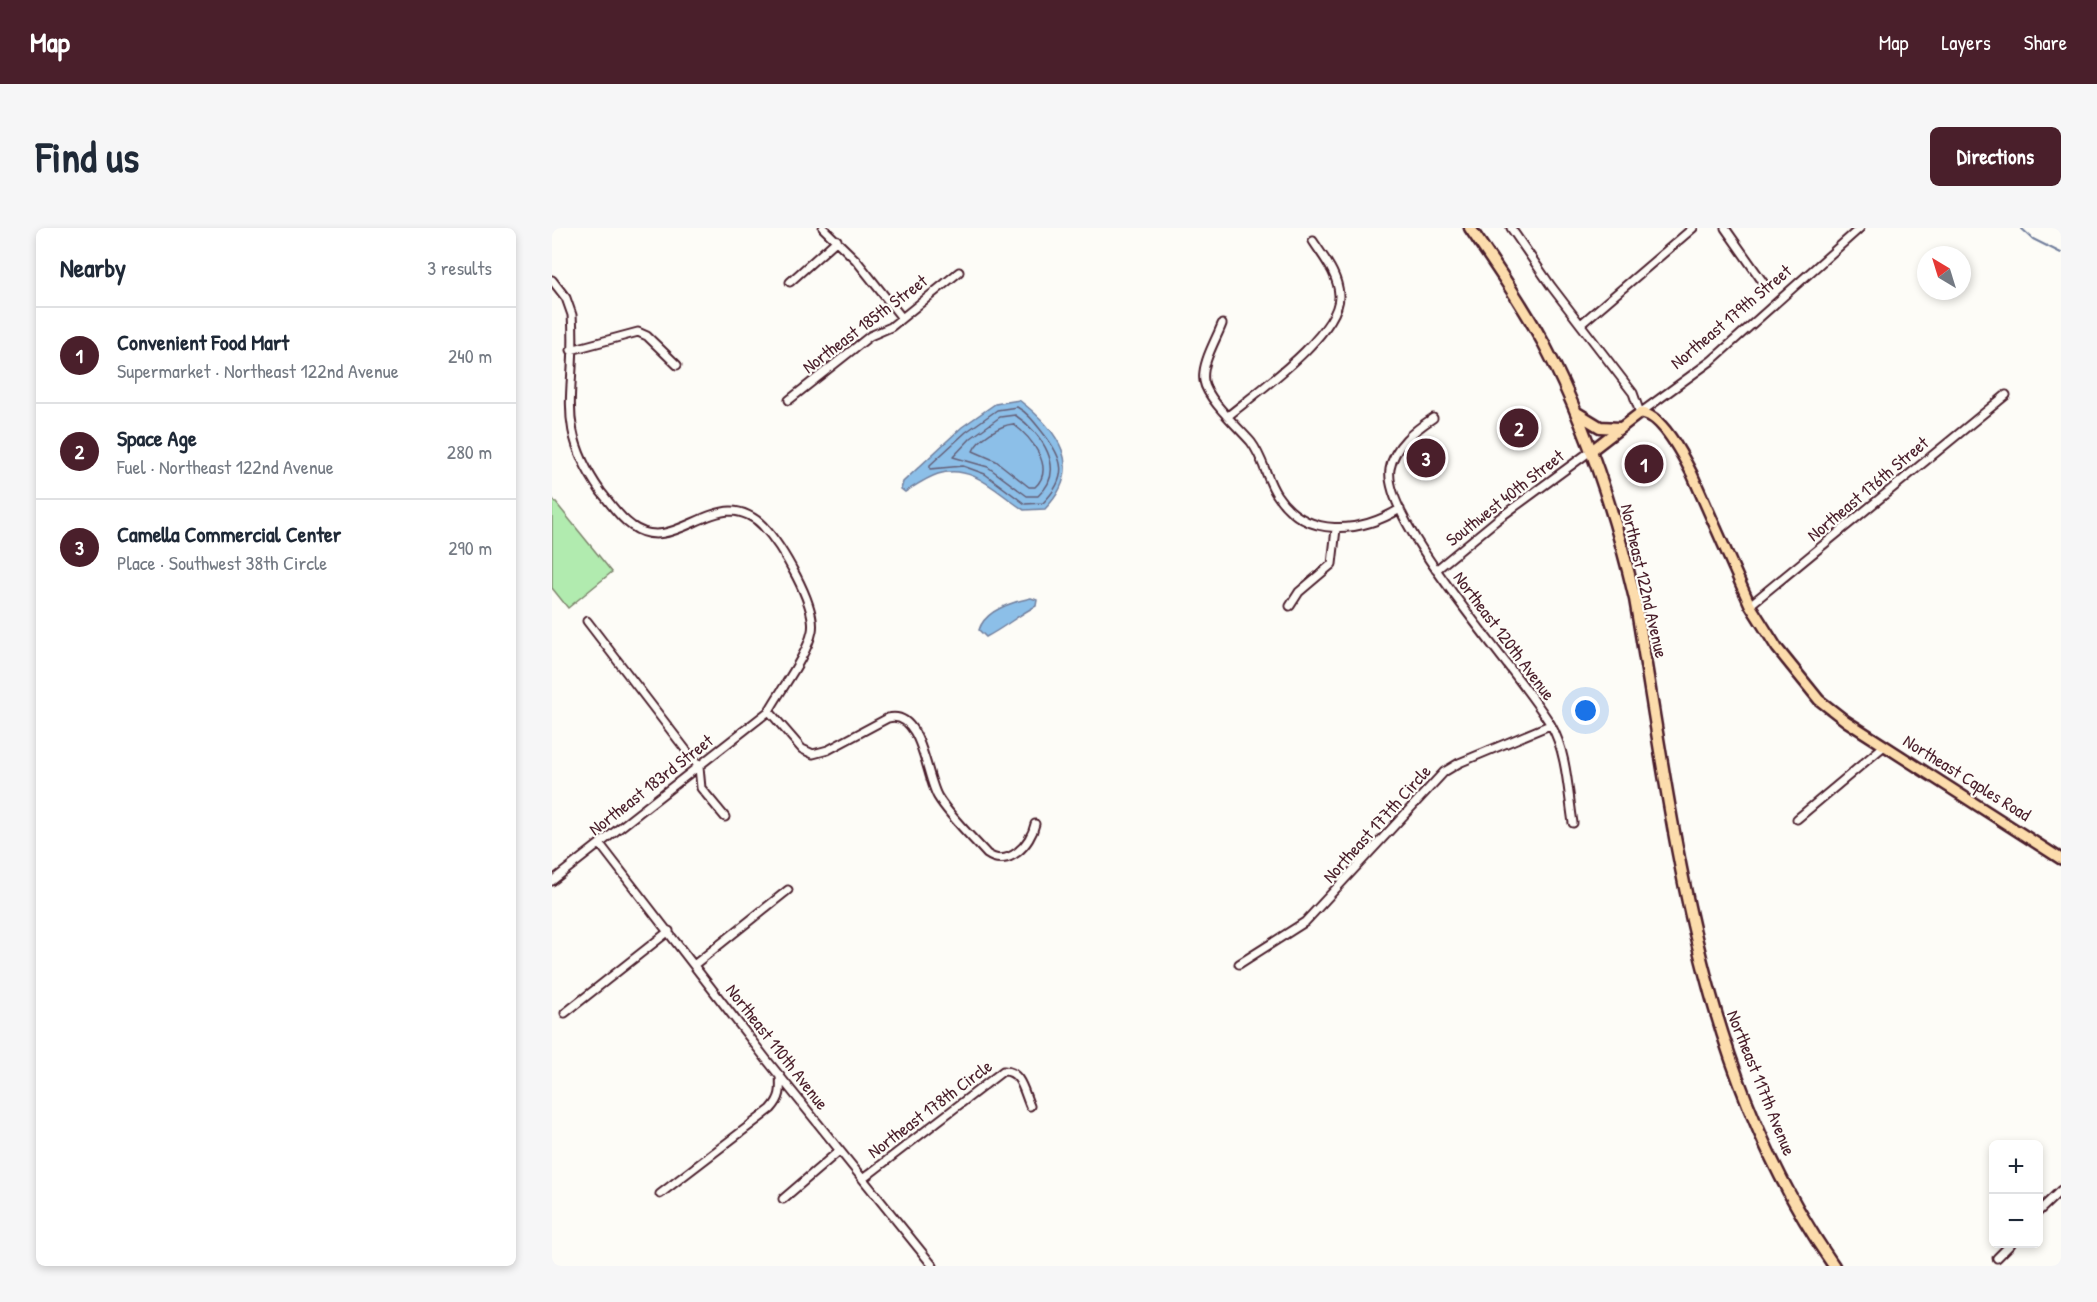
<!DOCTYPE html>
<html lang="en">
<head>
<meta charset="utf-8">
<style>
  :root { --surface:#fff; --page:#f6f6f7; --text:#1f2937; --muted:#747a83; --line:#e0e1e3; --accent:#4a1f2b }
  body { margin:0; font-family:"Patrick Hand",sans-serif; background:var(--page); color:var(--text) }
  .controls { position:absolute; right:18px; bottom:18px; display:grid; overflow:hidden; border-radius:9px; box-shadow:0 3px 9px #0003 }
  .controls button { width:54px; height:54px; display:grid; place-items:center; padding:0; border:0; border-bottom:2px solid var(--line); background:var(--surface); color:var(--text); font:30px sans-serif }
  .compass { position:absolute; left:1365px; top:18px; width:54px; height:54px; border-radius:50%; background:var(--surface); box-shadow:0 3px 9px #0003; rotate:322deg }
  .you { position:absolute; left:1034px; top:483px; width:21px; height:21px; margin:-15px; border:4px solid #fff; border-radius:50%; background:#1a73e8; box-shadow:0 0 0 9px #1a73e833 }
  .badge { display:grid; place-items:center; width:39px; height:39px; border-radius:50%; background:var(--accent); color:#fff; font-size:20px; font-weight:700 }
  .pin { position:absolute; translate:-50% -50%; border:3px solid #fff; box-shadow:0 2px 6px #0006 }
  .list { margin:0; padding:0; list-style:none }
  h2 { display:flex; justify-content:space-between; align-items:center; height:78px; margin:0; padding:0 24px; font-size:26px }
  h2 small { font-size:20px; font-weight:400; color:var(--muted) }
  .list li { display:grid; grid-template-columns:39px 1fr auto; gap:18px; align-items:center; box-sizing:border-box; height:96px; padding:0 24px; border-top:2px solid var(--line) }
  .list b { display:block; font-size:22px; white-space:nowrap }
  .list p { margin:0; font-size:20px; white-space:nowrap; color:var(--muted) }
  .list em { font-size:20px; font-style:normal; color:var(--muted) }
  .map { position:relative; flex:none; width:1509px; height:1038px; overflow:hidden; border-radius:9px }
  header { display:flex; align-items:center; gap:36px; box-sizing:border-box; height:84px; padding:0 30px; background:var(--accent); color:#fff }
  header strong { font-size:28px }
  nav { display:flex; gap:33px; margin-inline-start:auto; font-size:21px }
  .intro { display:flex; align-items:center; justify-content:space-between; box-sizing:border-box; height:144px; padding:0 36px }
  h1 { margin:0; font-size:42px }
  .button { padding:15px 27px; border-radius:9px; background:var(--accent); color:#fff; font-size:21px; font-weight:700 }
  main { display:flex; gap:36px; padding:0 36px }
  aside { flex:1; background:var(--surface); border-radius:9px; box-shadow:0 3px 9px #0003 }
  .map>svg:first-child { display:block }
  .green { fill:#b1ebaf; stroke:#7e856d; stroke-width:1.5 }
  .water { fill:#8cbfe8; stroke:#727f9c; stroke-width:1.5 }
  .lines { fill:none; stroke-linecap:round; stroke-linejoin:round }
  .shore { stroke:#645f77; stroke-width:1.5 }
  .stream { stroke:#727f9c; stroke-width:2 }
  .minor-casing { stroke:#4a1f2b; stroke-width:11 }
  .major-casing { stroke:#4a1f2b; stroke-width:14 }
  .highway-casing { stroke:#4a1f2b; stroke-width:15 }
  .minor { stroke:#fdfcf7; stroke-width:7 }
  .major { stroke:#fcdcac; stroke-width:9 }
  .highway { stroke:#fcdcac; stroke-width:10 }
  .labels { text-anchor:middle; stroke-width:4.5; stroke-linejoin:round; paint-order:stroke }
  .street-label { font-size:18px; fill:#4a1f2b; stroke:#fdfcf7 }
</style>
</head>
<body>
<header>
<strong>Map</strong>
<nav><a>Map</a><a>Layers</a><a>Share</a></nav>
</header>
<div class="intro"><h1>Find us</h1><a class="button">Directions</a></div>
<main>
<aside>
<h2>Nearby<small>3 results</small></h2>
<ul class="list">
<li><span class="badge">1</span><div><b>Convenient Food Mart</b><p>Supermarket · Northeast 122nd Avenue</p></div><em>240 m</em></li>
<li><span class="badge">2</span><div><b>Space Age</b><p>Fuel · Northeast 122nd Avenue</p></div><em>280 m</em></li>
<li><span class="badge">3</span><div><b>Camella Commercial Center</b><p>Place · Southwest 38th Circle</p></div><em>290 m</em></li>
</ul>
</aside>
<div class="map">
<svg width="1509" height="1038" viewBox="0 0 1509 1038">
  <rect width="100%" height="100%" fill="#fdfcf7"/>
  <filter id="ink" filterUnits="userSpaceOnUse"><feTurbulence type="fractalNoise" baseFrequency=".0167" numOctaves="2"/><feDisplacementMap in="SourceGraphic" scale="12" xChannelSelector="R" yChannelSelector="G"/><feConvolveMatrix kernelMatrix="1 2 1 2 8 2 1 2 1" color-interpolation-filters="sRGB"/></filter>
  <g filter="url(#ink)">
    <path class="green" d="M 0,270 L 60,344 L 16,380 L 0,360 Z"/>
    <path class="water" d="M 467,172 C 506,202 534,239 493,281 L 472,282 C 445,265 421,235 386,246 C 374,250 363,258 353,264 L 349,261 L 351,254 L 410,199 L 443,176 Z
      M 479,370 L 485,372 L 484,378 C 466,387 452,400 434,409 L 427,402 C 433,382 460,374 479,370 Z"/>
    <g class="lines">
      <path class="shore" d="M 465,179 C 476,185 483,195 491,205 C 512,231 517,249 491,275 L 473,276 L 433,246 L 411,238 L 378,241 L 378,237 L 414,204 L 445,182 Z
        M 463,187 C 489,204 516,242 486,268 L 475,268 L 436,239 L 401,229 L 419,210 L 448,189 Z
        M 461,196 C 479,209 504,240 483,259 L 477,259 L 444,233 L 421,223 C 426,211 448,197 461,196 Z"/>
      <path class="stream" d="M 1469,0 L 1481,11 L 1509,25"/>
      <defs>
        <path id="minor" d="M 271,0 L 304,32 L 350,90
          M 959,0 L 999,58 L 1081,165 L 1088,185 L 1159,133 L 1308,0
          M 1173,0 L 1213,57
          M 0,52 L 14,70 L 20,87 C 26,164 0,194 49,264 C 59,276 67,289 80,298 C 113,322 145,284 179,283 C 190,283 203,289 211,298 C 229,317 265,377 260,403 C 255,428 229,461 217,483
          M 238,54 L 285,12
          M 670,96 C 664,112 649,136 652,153 C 655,171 686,199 699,214 C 712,231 714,251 725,267 C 754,311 808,305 848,281
          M 1029,96 L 1141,0
          M 19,122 L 86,104 L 95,108 L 125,137
          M 237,172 L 318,108 L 339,99 L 407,44
          M 676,188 C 704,165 789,105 787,67 C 786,46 772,30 761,13
          M 881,190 C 863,202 842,218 838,241 C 830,295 968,444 999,497 C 1015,525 1016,564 1021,595
          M 884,342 L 946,291 L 1040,222
          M 1198,377 L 1454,167
          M 738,378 L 747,364 L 780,336 L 784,301
          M 35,393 L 147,539 L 149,560 L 173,589
          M 217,483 L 250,521 L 261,526 L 276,522 L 336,490 C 370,481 374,550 386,569 C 399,590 419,608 435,626 C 456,641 479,616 483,596
          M 1245,591 L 1332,518
          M 48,616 L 214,831 L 381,1038
          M 0,653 L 217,483
          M 687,736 L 753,694 L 892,544 L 907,535 L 998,497
          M 142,737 L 236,662
          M 13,785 L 117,703
          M 312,950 L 451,843 C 469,842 472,865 478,878
          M 108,966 L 219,881 C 229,870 229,863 228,848
          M 231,971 L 287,923
          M 1486,984 L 1509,962
          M 1445,1030 L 1459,1016"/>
        <path id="major" d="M 1040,222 L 1088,185 C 1109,185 1131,228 1140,246 L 1198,377 L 1225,420 L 1267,472 L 1294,493 L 1509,631"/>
        <path id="highway" d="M 918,0 C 944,38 970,76 992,116 C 1034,196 1062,282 1083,371 C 1123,601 1144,841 1282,1038
          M 1025,185 L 1048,199 L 1067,200"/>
      </defs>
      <use href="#minor" class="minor-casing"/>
      <use href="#major" class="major-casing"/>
      <use href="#highway" class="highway-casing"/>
      <use href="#minor" class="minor"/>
      <use href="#major" class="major"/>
      <use href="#highway" class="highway"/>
    </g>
  </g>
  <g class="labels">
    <g class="street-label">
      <text transform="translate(1179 89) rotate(-40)" y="6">Northeast 179th Street</text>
      <text transform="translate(313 96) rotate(-37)" y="6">Northeast 185th Street</text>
      <text transform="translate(1316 261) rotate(-40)" y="6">Northeast 176th Street</text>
      <text transform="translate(953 270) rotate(-38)" y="6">Southwest 40th Street</text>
      <text transform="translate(1092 353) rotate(77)" y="6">Northeast 122nd Avenue</text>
      <text transform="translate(952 408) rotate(53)" y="6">Northeast 120th Avenue</text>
      <text transform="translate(1415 550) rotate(32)" y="6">Northeast Caples Road</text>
      <text transform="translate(99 557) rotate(-38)" y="6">Northeast 183rd Street</text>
      <text transform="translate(825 596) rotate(-48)" y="6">Northeast 177th Circle</text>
      <text transform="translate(225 819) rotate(52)" y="6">Northeast 110th Avenue</text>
      <text transform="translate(1209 855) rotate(68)" y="6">Northeast 117th Avenue</text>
      <text transform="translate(378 881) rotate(-37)" y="6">Northeast 178th Circle</text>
    </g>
  </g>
</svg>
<div class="controls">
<button>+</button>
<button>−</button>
</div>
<svg class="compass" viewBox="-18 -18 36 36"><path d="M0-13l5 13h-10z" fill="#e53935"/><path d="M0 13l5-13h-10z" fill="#747a83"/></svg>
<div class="you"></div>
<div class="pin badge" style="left:1092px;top:236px">1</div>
<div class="pin badge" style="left:967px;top:200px">2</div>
<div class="pin badge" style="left:874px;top:230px">3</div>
</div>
</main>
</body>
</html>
